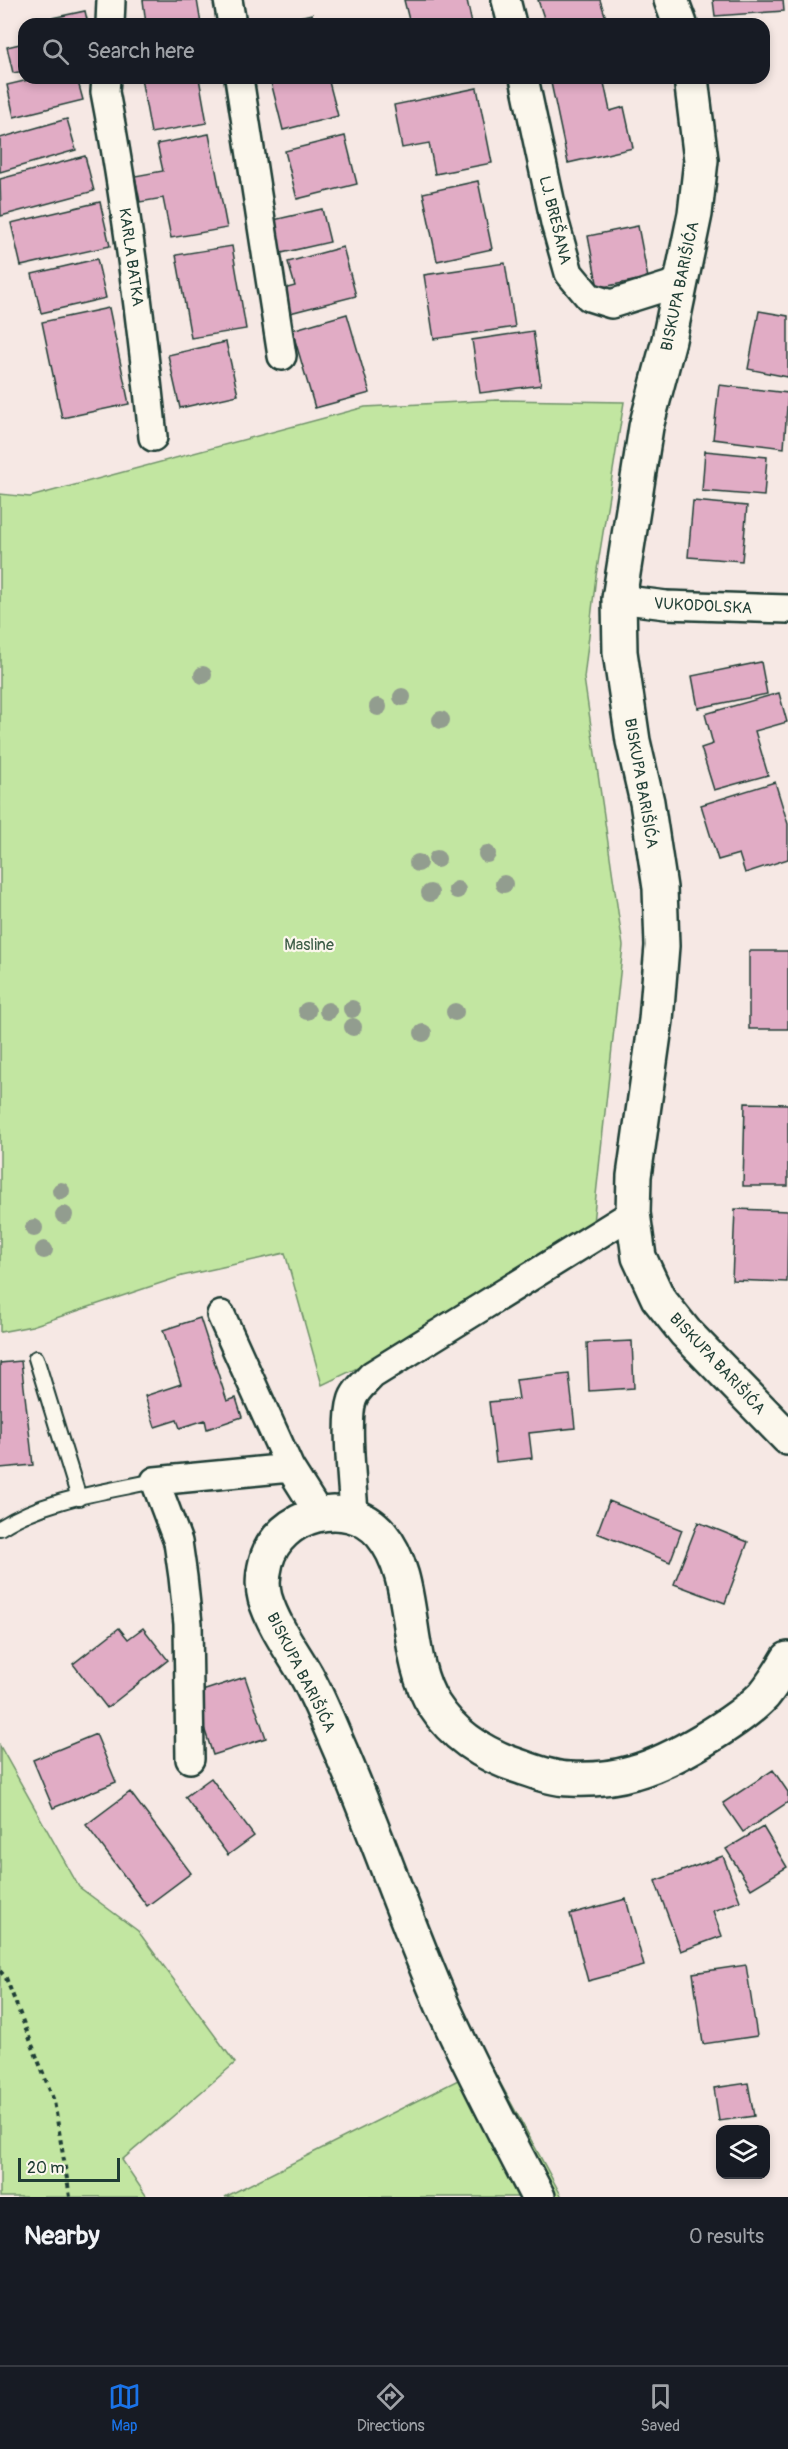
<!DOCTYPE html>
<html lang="en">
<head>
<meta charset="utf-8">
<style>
  :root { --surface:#171b24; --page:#242831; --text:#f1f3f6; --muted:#9ea1a6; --line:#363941; --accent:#1a73e8 }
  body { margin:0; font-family:Pangolin,sans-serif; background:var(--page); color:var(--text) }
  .controls { position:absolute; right:18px; bottom:18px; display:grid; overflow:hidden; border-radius:12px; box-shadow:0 3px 9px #0003 }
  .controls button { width:54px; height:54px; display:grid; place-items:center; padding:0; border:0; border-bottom:2px solid var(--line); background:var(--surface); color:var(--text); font:30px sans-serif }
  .scale { position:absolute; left:18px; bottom:15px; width:102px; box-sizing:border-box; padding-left:6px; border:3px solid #1f3d34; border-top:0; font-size:16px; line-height:21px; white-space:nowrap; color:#1f3d34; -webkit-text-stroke:4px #fbf7ec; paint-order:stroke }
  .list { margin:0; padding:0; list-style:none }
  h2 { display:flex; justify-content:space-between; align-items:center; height:78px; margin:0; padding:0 24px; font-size:26px }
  h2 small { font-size:20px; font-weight:400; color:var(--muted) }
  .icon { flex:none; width:33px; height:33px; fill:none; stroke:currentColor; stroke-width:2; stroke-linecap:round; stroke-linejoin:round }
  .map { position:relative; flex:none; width:788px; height:2197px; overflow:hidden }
  .search { position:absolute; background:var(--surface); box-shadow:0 3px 9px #0003; left:18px; right:18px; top:18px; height:66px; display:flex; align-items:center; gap:15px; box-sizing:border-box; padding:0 21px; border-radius:18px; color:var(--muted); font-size:22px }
  .sheet { height:168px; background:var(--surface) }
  nav { display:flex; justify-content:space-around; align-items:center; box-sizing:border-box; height:84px; border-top:2px solid var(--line); background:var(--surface); font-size:16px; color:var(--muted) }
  nav a { display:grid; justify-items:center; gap:3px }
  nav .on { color:var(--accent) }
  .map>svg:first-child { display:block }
  .green { fill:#c2e6a1; stroke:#70926a; stroke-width:1.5 }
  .building { fill:#e1acc5; stroke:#1f3d34; stroke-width:1.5 }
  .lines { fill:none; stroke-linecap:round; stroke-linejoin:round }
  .service-casing { stroke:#1f3d34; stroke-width:18 }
  .minor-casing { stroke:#1f3d34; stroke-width:32 }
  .primary-casing { stroke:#1f3d34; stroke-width:38 }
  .path { stroke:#1f3d34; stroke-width:4; stroke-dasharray:4.5 4.5; stroke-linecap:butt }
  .service { stroke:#fbf7ec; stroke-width:14 }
  .minor { stroke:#fbf7ec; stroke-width:27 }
  .primary { stroke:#fbf7ec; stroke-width:33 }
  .tree { fill:#929d8f }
  .labels { text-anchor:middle; stroke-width:4.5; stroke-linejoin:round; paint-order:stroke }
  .street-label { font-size:16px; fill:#1f3d34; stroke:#fbf7ec }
  .park-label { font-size:16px; fill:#405f4a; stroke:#fbf7ec }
</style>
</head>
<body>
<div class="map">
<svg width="788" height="2197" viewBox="0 0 788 2197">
  <rect width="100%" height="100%" fill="#f6e8e4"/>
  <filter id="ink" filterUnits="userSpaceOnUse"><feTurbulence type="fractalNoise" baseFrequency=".0167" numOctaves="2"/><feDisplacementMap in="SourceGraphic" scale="12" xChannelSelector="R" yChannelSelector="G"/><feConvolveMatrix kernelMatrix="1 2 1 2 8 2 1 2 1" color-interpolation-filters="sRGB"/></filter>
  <g filter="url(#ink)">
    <path class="green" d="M 497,400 L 624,402 L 596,576 L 584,678 L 623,946 L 592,1232 L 480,1309 L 322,1385 L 285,1253 L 182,1276 L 32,1326 L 0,1332 L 0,494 L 30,497 L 365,407 Z
      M 0,1746 L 79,1887 L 138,1931 L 235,2063 L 122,2160 L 147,2197 L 0,2197 Z
      M 490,2064 L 562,2197 L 225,2197 Z"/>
    <path class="building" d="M 143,0 L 197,0 L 201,24 L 146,24 Z
      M 404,0 L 467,0 L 472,24 L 410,24 Z
      M 538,0 L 600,0 L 608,24 L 546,24 Z
      M 713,0 L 783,0 L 784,11 L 715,16 Z
      M 85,11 L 88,24 L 24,24 Z
      M 312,14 L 314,24 L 270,24 Z
      M 24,43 L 24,71 L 13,73 L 7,47 Z
      M 37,78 L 77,78 L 83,100 L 14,117 L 7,85 Z
      M 141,78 L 199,78 L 207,123 L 151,133 Z
      M 270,78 L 328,78 L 338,116 L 283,130 Z
      M 550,78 L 603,78 L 610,111 L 624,107 L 633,148 L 568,163 Z
      M 477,88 L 492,163 L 435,174 L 429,143 L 402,148 L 394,105 Z
      M 67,119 L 76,150 L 0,172 L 0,138 Z
      M 209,134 L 227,228 L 171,238 L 163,198 L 140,202 L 135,176 L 163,171 L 157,144 Z
      M 345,136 L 357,184 L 297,199 L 285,151 Z
      M 85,156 L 94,191 L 1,216 L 0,179 Z
      M 478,181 L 492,249 L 437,261 L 423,193 Z
      M 100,202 L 110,246 L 21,266 L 11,223 Z
      M 322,209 L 330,242 L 277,254 L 269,221 Z
      M 638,226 L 648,278 L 598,288 L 588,236 Z
      M 232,246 L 246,329 L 191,338 L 176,255 Z
      M 343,247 L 356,296 L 286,314 L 280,290 L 295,286 L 288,262 Z
      M 97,259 L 106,298 L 41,313 L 32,274 Z
      M 505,263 L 515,327 L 434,339 L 424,275 Z
      M 109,308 L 129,404 L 62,418 L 42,322 Z
      M 759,311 L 788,316 L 788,377 L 748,369 Z
      M 347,314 L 370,393 L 315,408 L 292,330 Z
      M 533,331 L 541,385 L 480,393 L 472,340 Z
      M 226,342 L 238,395 L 180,408 L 168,355 Z
      M 719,385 L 788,393 L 784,448 L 713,439 Z
      M 705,451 L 767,457 L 764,496 L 702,491 Z
      M 693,501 L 747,506 L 742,561 L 688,557 Z
      M 761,662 L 767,694 L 698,708 L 692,676 Z
      M 779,693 L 787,722 L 755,731 L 768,775 L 714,790 L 701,748 L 713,744 L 705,714 Z
      M 775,782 L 788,824 L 788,859 L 745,873 L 739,854 L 718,860 L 701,805 Z
      M 749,951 L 788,951 L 788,1029 L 749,1029 Z
      M 745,1103 L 788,1104 L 788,1186 L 743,1186 Z
      M 735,1209 L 788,1211 L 787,1282 L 732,1280 Z
      M 200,1318 L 227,1401 L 236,1398 L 242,1417 L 207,1429 L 205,1420 L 180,1428 L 177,1420 L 155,1427 L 145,1396 L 181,1384 L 163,1330 Z
      M 632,1341 L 634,1388 L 589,1391 L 587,1343 Z
      M 21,1361 L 33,1465 L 0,1468 L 0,1363 Z
      M 569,1374 L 575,1428 L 529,1433 L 532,1458 L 496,1462 L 489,1402 L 519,1399 L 516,1380 Z
      M 609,1501 L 682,1530 L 670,1562 L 597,1533 Z
      M 698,1522 L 748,1542 L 725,1603 L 674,1584 Z
      M 119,1628 L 128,1639 L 143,1628 L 168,1660 L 107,1708 L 73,1664 Z
      M 245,1677 L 266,1738 L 213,1755 L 193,1694 Z
      M 96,1734 L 116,1782 L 53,1808 L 33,1760 Z
      M 773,1770 L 788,1792 L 788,1802 L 743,1832 L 723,1803 Z
      M 211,1778 L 254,1836 L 228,1855 L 185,1797 Z
      M 130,1792 L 191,1873 L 147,1906 L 86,1825 Z
      M 763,1827 L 787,1867 L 751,1889 L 726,1849 Z
      M 723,1856 L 740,1901 L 713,1911 L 722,1936 L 681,1951 L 655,1881 Z
      M 626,1899 L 644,1966 L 588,1981 L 570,1914 Z
      M 746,1965 L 757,2036 L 703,2044 L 693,1973 Z
      M 748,2083 L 754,2116 L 719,2121 L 714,2088 Z"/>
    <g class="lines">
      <defs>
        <path id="service" d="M 36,1358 L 79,1498
          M 0,1528 C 45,1499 103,1492 155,1481"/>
        <path id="minor" d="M 228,0 L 232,24
          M 506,0 L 512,24
          M 110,24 L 111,0
          M 106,78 L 105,92 C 127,206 141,321 153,437
          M 239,78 L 282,356
          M 524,78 L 555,223 L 569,273 L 589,297 L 611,304 L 681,282
          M 619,599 L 666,605 L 788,609
          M 221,1315 L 290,1468 L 319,1514
          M 354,1515 C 353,1488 345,1423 352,1401 C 355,1390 365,1383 372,1375 L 633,1213
          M 190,1759 L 188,1624 L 183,1577 L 178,1542 L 155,1481 L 290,1468"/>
        <path id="primary" d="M 671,0 L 680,24
          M 691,78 L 701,160 L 695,214 L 669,340 L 646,427 L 619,599 L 620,652 L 633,741 L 647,802 L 660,888 L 662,946 L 656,1020 L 634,1176 L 633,1213 L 639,1257 L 658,1298 L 685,1332 L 788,1438
          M 538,2197 C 506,2135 473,2073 444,2009 C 407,1925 378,1838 342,1754 C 330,1727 320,1700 306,1675 C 292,1651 273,1625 265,1598 C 262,1587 263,1574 266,1562 C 278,1514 348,1495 381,1534 C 419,1579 402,1655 434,1705 C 454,1736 486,1756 521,1767 C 536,1772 553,1779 570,1779 C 590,1780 614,1778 634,1772 C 671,1762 738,1722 764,1695 C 773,1684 781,1671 788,1659"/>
      </defs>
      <use href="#service" class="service-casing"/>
      <use href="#minor" class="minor-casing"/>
      <use href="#primary" class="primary-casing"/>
      <path class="path" d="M 0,1971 L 6,1978 L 54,2101 L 70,2197"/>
      <use href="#service" class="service"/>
      <use href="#minor" class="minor"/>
      <use href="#primary" class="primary"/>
    </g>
    <g class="tree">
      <circle cx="203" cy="675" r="9"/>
      <circle cx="402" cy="697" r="9"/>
      <circle cx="378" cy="707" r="9"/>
      <circle cx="441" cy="720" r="9"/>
      <circle cx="487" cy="854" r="9"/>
      <circle cx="437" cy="859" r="9"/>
      <circle cx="418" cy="863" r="9"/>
      <circle cx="504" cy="884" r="9"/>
      <circle cx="457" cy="890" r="9"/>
      <circle cx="430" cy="893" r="9"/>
      <circle cx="352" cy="1009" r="9"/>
      <circle cx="307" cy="1011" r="9"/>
      <circle cx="328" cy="1011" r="9"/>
      <circle cx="455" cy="1012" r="9"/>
      <circle cx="353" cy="1027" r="9"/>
      <circle cx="423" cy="1033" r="9"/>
      <circle cx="61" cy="1191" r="9"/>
      <circle cx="64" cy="1215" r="9"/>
      <circle cx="34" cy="1228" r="9"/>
      <circle cx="44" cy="1250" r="9"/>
    </g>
  </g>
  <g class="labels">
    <g class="street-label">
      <text transform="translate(556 220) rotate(76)" y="6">LJ. BREŠANA</text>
      <text transform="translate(132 257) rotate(82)" y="6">KARLA BATKA</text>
      <text transform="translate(679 286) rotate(-78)" y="6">BISKUPA BARIŠIĆA</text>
      <text transform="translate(703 605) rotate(3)" y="6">VUKODOLSKA</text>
      <text transform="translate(642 783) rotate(80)" y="6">BISKUPA BARIŠIĆA</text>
      <text transform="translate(718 1363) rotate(47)" y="6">BISKUPA BARIŠIĆA</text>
      <text transform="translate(302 1672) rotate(63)" y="6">BISKUPA BARIŠIĆA</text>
    </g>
    <g class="park-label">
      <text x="309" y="950">Masline</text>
    </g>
  </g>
</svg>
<div class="controls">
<button><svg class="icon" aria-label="layers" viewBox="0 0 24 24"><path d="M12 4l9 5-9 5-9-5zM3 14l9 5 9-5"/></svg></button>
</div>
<div class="scale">20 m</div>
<div class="search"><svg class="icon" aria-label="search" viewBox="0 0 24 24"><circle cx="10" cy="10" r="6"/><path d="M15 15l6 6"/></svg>Search here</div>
</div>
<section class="sheet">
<h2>Nearby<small>0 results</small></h2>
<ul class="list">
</ul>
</section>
<nav>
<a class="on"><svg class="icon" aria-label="map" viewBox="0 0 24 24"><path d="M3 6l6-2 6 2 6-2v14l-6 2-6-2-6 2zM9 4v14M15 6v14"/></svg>Map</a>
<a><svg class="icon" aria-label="directions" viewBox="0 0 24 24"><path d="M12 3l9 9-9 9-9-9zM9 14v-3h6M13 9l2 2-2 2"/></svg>Directions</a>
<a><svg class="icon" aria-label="saved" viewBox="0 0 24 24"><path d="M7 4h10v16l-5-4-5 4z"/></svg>Saved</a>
</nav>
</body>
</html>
